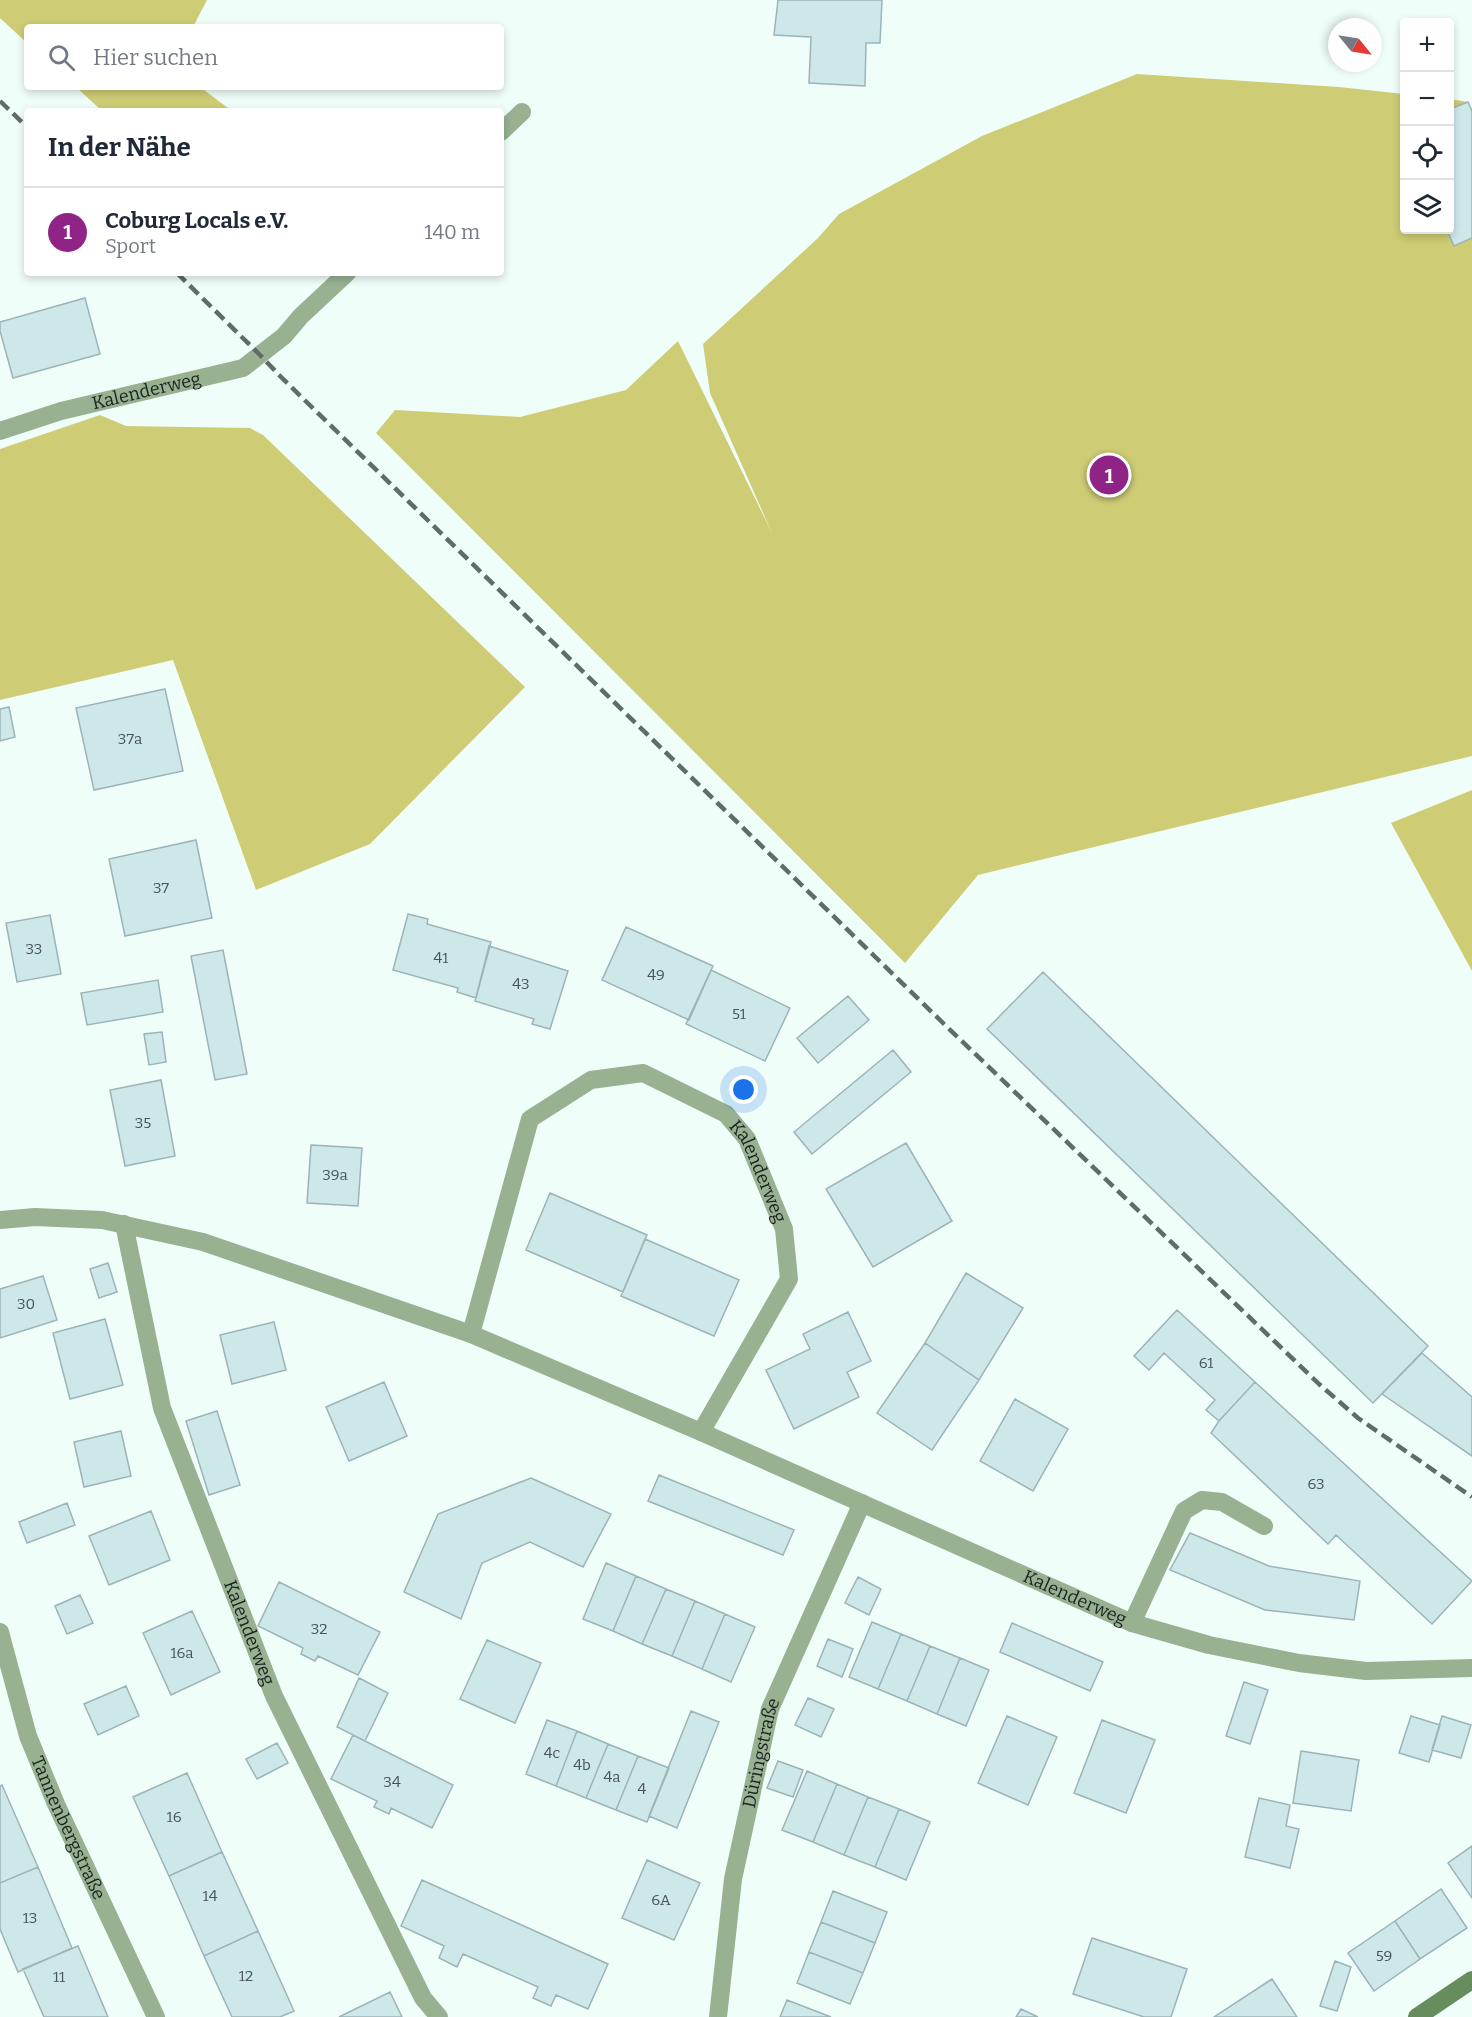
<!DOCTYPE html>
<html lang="de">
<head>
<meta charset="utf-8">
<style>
  :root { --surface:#fff; --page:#f6f6f7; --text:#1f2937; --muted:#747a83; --line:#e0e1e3; --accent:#902486 }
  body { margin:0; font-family:Bitter,serif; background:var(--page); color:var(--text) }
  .controls { position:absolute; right:18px; top:18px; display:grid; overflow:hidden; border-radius:6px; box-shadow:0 3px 9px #0003 }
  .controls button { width:54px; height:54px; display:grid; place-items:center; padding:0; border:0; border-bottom:2px solid var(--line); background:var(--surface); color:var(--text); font:30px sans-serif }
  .compass { position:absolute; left:1328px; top:18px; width:54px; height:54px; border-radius:50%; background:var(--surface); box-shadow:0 3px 9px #0003; rotate:120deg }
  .you { position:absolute; left:744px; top:1090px; width:21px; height:21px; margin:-15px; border:4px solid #fff; border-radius:50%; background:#1a73e8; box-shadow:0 0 0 9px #1a73e833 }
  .badge { display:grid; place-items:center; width:39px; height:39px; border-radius:50%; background:var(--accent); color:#fff; font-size:20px; font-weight:700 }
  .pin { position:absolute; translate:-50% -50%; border:3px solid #fff; box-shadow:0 2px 6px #0006 }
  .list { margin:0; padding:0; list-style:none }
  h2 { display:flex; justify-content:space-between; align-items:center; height:78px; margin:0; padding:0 24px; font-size:26px }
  h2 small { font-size:20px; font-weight:400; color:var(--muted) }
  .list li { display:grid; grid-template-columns:39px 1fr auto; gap:18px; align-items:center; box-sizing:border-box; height:90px; padding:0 24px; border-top:2px solid var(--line) }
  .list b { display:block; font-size:22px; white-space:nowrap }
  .list p { margin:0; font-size:20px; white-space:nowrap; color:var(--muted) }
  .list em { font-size:20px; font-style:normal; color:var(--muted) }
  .icon { flex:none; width:33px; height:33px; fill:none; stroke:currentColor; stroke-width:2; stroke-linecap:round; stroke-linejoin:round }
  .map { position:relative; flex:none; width:1472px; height:2017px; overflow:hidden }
  .search { position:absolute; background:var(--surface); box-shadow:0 3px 9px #0003; left:24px; top:24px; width:480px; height:66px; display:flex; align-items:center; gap:15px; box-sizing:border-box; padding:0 21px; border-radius:6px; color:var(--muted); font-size:22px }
  .panel { position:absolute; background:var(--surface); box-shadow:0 3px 9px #0003; left:24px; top:108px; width:480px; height:168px; border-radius:6px }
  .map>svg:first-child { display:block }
  .green { fill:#cfcc76 }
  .building { fill:#cee8ea; stroke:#9bb4b7; stroke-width:1.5 }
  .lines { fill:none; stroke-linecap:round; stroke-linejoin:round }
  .lane { stroke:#97b191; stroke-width:18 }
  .street { stroke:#97b191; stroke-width:18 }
  .secondary { stroke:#678c5e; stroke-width:18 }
  .rail { stroke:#616b67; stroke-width:4.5; stroke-dasharray:12 6; stroke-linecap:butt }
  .labels { text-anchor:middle; stroke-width:4.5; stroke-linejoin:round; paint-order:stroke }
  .number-label { font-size:15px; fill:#475452 }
  .street-label { font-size:18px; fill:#1a221f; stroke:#fff }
</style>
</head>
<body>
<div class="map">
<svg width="1472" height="2017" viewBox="0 0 1472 2017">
  <rect width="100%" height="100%" fill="#f0fef9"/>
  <path class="green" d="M 0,0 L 207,0 L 193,27 L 27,27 L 27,43 L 0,18 Z
    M 1137,74 L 1339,87 L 1404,94 L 1404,230 L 1450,230 L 1450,99 L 1468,102 L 1472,109 L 1472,756 L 978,875 L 905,963 L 376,433 L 395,410 L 520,417 L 626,390 L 678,341 L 772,533 L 710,393 L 703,344 L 818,238 L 839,214 L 982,136 Z
    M 76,87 L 200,87 L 232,111 L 102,111 Z
    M 100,415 L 126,426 L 250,428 L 263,435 L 525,687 L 370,844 L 256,890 L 173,660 L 0,700 L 0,449 Z
    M 1472,790 L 1472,971 L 1391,823 Z"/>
  <path class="building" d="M 778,0 L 882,0 L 880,43 L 866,43 L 865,86 L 809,83 L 811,37 L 774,35 Z
    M 1468,102 L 1472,111 L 1472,238 L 1454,246 L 1447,230 L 1450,230 L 1450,109 Z
    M 85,298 L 100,354 L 13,378 L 0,331 L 0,322 Z
    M 165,689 L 183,771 L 94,790 L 76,708 Z
    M 9,707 L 15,737 L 0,741 L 0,709 Z
    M 196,840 L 212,918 L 125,936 L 109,859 Z
    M 408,914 L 428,919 L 427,924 L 491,942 L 476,998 L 457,992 L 458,988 L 393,970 Z
    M 50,915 L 61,974 L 17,982 L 6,923 Z
    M 626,927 L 713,966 L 689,1020 L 602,980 Z
    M 489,946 L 568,971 L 550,1029 L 532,1024 L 534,1019 L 475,1001 Z
    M 223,950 L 247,1074 L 215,1080 L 191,956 Z
    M 711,970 L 790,1008 L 765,1061 L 686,1024 Z
    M 1043,972 L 1428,1346 L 1373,1403 L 987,1029 Z
    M 158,980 L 163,1012 L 87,1025 L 81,993 Z
    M 848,996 L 869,1020 L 818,1063 L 797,1038 Z
    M 162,1032 L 166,1062 L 149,1065 L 144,1034 Z
    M 893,1050 L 911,1072 L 812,1154 L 794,1132 Z
    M 161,1080 L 175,1156 L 125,1166 L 110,1090 Z
    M 906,1143 L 952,1221 L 873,1267 L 826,1189 Z
    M 311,1145 L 362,1148 L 358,1206 L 307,1203 Z
    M 550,1193 L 647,1235 L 623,1292 L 526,1250 Z
    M 645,1239 L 739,1280 L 714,1336 L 621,1296 Z
    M 108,1263 L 117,1292 L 99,1298 L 90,1269 Z
    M 966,1273 L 1023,1308 L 979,1380 L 925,1343 Z
    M 43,1276 L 57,1320 L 0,1338 L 0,1289 Z
    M 1177,1310 L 1255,1382 L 1219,1421 L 1206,1410 L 1215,1400 L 1164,1353 L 1149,1370 L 1134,1356 Z
    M 848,1312 L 871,1361 L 847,1372 L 859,1397 L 794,1429 L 766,1370 L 810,1349 L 803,1334 Z
    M 105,1319 L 123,1385 L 70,1399 L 53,1333 Z
    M 274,1322 L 286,1370 L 232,1384 L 220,1335 Z
    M 925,1343 L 979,1380 L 932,1450 L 877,1413 Z
    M 1422,1353 L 1472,1397 L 1472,1456 L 1382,1394 Z
    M 384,1382 L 407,1436 L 349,1461 L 326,1407 Z
    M 1255,1382 L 1472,1581 L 1432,1624 L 1336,1535 L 1328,1544 L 1211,1433 L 1219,1421 Z
    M 1015,1399 L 1068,1429 L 1033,1491 L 980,1461 Z
    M 217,1411 L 240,1485 L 209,1495 L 186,1421 Z
    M 121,1431 L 131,1476 L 84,1487 L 74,1442 Z
    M 659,1475 L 794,1530 L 783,1555 L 648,1501 Z
    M 531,1478 L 611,1514 L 583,1567 L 530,1542 L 482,1563 L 461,1619 L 404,1592 L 438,1514 Z
    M 67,1503 L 75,1525 L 27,1543 L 19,1522 Z
    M 151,1511 L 170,1560 L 109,1585 L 89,1536 Z
    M 1190,1533 L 1269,1566 L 1360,1581 L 1354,1620 L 1265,1610 L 1170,1570 Z
    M 606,1563 L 636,1576 L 613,1631 L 583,1619 Z
    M 636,1576 L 666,1589 L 642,1644 L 613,1631 Z
    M 858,1577 L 881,1589 L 869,1615 L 845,1603 Z
    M 279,1582 L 380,1632 L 358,1675 L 318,1656 L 315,1661 L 301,1654 L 303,1648 L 258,1626 Z
    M 666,1589 L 695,1601 L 672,1656 L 642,1644 Z
    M 80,1595 L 93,1623 L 67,1634 L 55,1606 Z
    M 695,1601 L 725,1614 L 702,1669 L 672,1656 Z
    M 192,1611 L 220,1672 L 171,1695 L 143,1633 Z
    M 725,1614 L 755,1627 L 731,1682 L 702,1669 Z
    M 872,1622 L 901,1634 L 878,1689 L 849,1677 Z
    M 1012,1623 L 1103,1662 L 1090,1691 L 1000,1652 Z
    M 901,1634 L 930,1646 L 907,1701 L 878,1689 Z
    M 828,1639 L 853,1649 L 842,1677 L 817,1666 Z
    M 487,1640 L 541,1663 L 515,1723 L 460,1699 Z
    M 930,1646 L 960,1658 L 937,1714 L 907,1701 Z
    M 960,1658 L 989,1670 L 966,1726 L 937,1714 Z
    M 359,1678 L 388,1693 L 365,1741 L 337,1727 Z
    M 1244,1682 L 1268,1690 L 1250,1744 L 1226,1736 Z
    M 126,1686 L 139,1716 L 98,1735 L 84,1704 Z
    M 808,1698 L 834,1709 L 821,1737 L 795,1725 Z
    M 691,1711 L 719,1722 L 677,1828 L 649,1816 Z
    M 1007,1716 L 1057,1737 L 1028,1805 L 978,1783 Z
    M 1411,1716 L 1440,1725 L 1429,1762 L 1399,1753 Z
    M 1442,1716 L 1471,1725 L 1461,1758 L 1432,1750 Z
    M 547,1720 L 577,1731 L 556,1786 L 526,1774 Z
    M 1102,1720 L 1155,1740 L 1126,1813 L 1074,1793 Z
    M 577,1731 L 608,1744 L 586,1798 L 556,1786 Z
    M 353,1735 L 453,1785 L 432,1828 L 391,1808 L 389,1814 L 374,1807 L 377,1801 L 331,1779 Z
    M 277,1743 L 288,1763 L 257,1779 L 246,1759 Z
    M 608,1744 L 638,1756 L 616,1810 L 586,1798 Z
    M 1301,1751 L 1359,1760 L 1351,1811 L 1293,1803 Z
    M 638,1756 L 669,1768 L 647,1822 L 616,1810 Z
    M 778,1761 L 803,1770 L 793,1797 L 767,1788 Z
    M 807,1771 L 837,1784 L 813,1842 L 782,1830 Z
    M 187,1773 L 222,1852 L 169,1876 L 133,1797 Z
    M 837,1784 L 868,1797 L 844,1855 L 813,1842 Z
    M 2,1785 L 38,1867 L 0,1883 L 0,1786 Z
    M 868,1797 L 899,1809 L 875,1867 L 844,1855 Z
    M 1259,1798 L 1290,1805 L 1286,1826 L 1299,1829 L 1290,1868 L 1245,1857 Z
    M 899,1809 L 930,1822 L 906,1880 L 875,1867 Z
    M 1472,1846 L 1472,1898 L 1448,1863 Z
    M 222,1852 L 258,1931 L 204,1956 L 169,1876 Z
    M 647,1860 L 700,1883 L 674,1940 L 622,1918 Z
    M 38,1867 L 72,1948 L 18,1972 L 0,1929 L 0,1883 Z
    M 422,1880 L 608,1964 L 588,2009 L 556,1995 L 551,2006 L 533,1998 L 538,1987 L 463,1954 L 457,1967 L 439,1958 L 444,1946 L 401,1926 Z
    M 1441,1889 L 1467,1928 L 1420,1959 L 1395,1921 Z
    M 833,1891 L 887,1912 L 875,1943 L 821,1922 Z
    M 1395,1921 L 1420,1959 L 1374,1991 L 1348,1953 Z
    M 821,1922 L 875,1943 L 863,1973 L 809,1952 Z
    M 258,1931 L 294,2011 L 280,2017 L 232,2017 L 204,1956 Z
    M 1092,1938 L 1187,1969 L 1171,2017 L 1144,2017 L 1073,1994 Z
    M 78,1946 L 108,2017 L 44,2017 L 23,1969 Z
    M 809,1952 L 863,1973 L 850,2004 L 797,1983 Z
    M 1335,1961 L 1351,1967 L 1337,2011 L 1320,2006 Z
    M 1272,1979 L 1297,2017 L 1214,2017 Z
    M 390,1992 L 402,2017 L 339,2017 Z
    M 787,2000 L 831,2017 L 780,2017 Z
    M 1021,2009 L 1038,2017 L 1016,2017 Z"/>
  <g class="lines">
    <g class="lane">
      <path d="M 501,132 L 522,112"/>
      <path d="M 284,336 L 301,316 L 347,273"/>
      <path id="s1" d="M 471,1334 L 530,1119 L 591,1080 L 643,1073 L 726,1114 L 747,1139 L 784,1229 L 789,1279 L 701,1432"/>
      <path d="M 1132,1623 L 1184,1511 L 1202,1500 L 1222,1502 L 1264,1526"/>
    </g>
    <g class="street">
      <path id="s2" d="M 0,431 L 61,411 L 243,368 L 284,336"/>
      <path id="s3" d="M 0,1220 L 35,1217 L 102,1220 L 203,1242 L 471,1334 L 701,1432 L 1132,1623 L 1209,1645 L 1299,1663 L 1366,1671 L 1472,1668"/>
      <path id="s4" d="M 124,1224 L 162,1408 L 274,1696 L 423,1998 L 439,2017"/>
      <path id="s5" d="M 0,1632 L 28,1736 L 56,1804 L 156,2017"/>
      <path id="s6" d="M 718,2017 L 733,1879 L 770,1709 L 862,1503"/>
    </g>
    <path class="secondary" d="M 1417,2017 L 1472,1980"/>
    <path class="rail" d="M 0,101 L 27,127
      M 177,273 L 260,355 L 281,377 L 943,1023 L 1319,1384 L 1358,1418 L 1472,1497"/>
  </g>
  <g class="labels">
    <g class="number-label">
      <text x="130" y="744">37a</text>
      <text x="161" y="893">37</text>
      <text x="34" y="954">33</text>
      <text x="441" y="963">41</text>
      <text x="656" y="980">49</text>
      <text x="521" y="989">43</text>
      <text x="739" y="1019">51</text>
      <text x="143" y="1128">35</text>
      <text x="335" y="1180">39a</text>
      <text x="26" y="1309">30</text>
      <text x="1206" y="1368">61</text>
      <text x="1316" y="1489">63</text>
      <text x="319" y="1634">32</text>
      <text x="182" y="1658">16a</text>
      <text x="552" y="1758">4c</text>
      <text x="582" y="1770">4b</text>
      <text x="612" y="1782">4a</text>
      <text x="392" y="1787">34</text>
      <text x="642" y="1794">4</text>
      <text x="174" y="1822">16</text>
      <text x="210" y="1901">14</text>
      <text x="661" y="1905">6A</text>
      <text x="30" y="1923">13</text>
      <text x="1384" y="1961">59</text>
      <text x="246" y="1981">12</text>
      <text x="59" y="1982">11</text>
    </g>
    <g class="street-label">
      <text dy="6" stroke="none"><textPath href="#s2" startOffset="152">Kalenderweg</textPath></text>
      <text dy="6" stroke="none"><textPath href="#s1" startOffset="507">Kalenderweg</textPath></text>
      <text dy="6" stroke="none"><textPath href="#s3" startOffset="1148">Kalenderweg</textPath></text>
      <text dy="6" stroke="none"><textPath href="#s4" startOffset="429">Kalenderweg</textPath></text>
      <text dy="6" stroke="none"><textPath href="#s6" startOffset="268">Düringstraße</textPath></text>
      <text dy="6" stroke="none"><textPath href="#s5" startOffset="208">Tannenbergstraße</textPath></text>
    </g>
  </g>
</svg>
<div class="controls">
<button>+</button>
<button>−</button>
<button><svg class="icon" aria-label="locate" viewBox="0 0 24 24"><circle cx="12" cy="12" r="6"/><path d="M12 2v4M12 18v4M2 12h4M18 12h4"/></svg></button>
<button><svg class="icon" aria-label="layers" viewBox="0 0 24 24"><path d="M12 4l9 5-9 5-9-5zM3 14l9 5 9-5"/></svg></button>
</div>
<svg class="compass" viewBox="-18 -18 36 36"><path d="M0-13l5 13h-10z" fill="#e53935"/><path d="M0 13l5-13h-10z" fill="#747a83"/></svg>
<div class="you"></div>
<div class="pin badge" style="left:1109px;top:475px">1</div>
<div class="search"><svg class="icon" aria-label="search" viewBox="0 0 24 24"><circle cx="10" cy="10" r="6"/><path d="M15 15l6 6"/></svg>Hier suchen</div>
<section class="panel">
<h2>In der Nähe<small></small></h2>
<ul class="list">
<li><span class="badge">1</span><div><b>Coburg Locals e.V.</b><p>Sport</p></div><em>140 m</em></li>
</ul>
</section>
</div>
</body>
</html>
